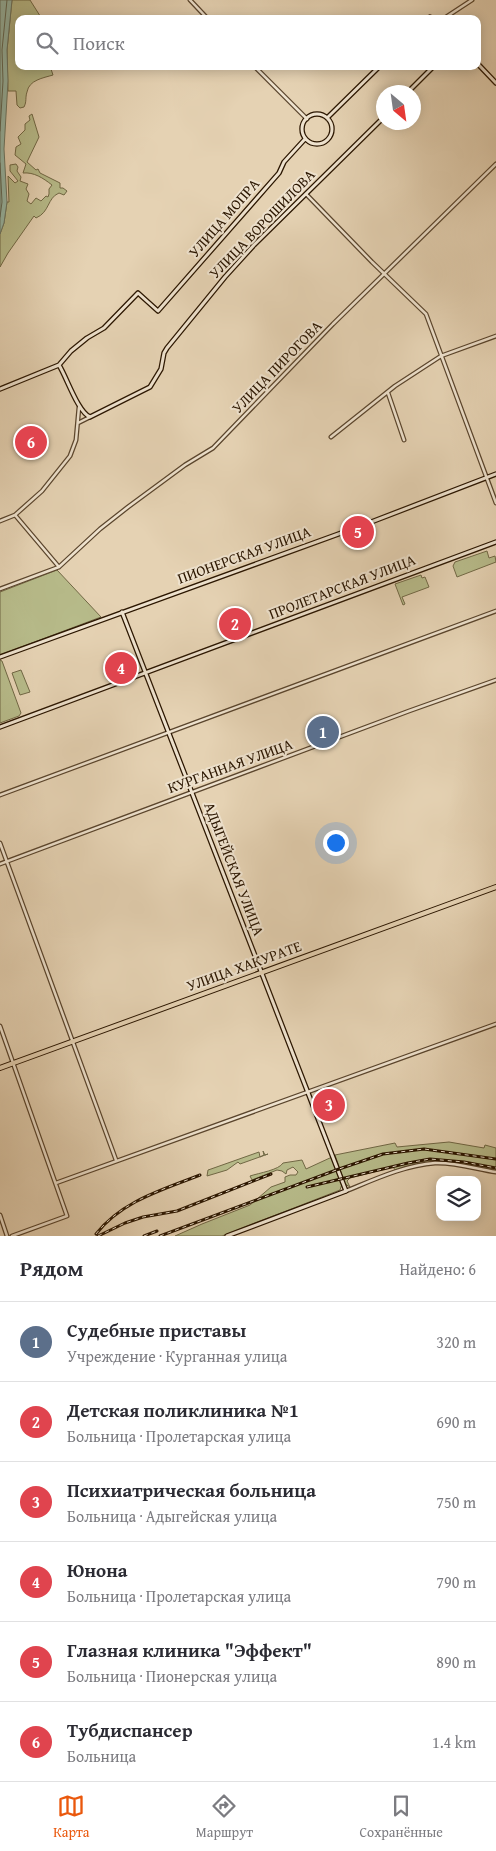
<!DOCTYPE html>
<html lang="ru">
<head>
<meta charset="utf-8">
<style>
  :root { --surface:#fff; --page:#f7f7f7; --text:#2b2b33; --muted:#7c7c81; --line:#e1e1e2; --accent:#ea580c }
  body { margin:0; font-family:"Gentium Book Plus",serif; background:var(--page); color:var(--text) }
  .controls { position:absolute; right:15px; bottom:15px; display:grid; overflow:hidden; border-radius:10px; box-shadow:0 2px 12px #0003 }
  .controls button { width:45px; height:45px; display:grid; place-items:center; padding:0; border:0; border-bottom:1px solid var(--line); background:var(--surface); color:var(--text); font:25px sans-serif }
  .compass { position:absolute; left:376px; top:85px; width:45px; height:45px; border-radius:50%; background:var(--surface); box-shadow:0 2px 12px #0003; rotate:151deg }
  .you { position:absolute; left:335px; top:842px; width:18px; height:18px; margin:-12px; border:4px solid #fff; border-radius:50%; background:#1a73e8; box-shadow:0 0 0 8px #1a73e833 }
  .badge { display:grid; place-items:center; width:32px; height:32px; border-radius:50%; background:var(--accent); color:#fff; font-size:16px; font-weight:700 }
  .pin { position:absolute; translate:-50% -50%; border:2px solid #fff; box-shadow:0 1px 5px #0006 }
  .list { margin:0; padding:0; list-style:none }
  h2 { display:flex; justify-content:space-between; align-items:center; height:65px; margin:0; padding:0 20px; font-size:21px }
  h2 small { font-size:16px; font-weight:400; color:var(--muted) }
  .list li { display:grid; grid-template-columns:32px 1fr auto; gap:15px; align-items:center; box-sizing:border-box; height:80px; padding:0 20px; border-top:1px solid var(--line) }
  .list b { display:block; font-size:19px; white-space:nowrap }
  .list p { margin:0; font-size:16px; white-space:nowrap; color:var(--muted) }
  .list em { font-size:16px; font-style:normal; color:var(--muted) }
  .icon { flex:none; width:28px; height:28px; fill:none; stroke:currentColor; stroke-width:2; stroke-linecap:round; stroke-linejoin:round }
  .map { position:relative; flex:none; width:496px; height:1236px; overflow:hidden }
  .search { position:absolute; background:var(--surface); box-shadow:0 2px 12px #0003; left:15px; right:15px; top:15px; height:55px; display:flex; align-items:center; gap:12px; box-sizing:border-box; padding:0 18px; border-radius:10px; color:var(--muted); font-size:19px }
  .sheet { height:545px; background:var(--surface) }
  nav { display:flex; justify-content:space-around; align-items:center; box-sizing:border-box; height:70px; border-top:1px solid var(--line); background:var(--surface); font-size:14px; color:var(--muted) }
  nav a { display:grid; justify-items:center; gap:2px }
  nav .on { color:var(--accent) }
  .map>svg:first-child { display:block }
  .green { fill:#b7bb8a; stroke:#716845 }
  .water { fill:#97b8a7; stroke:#6c7764 }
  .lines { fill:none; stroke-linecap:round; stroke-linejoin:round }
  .shore { stroke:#616754; stroke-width:1 }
  .tertiary-casing { stroke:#5a452d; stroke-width:5 }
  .secondary-casing { stroke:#2b1600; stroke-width:5.5 }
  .primary-casing { stroke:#2b1600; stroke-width:6 }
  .tertiary { stroke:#eee2ce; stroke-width:2.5 }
  .secondary { stroke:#eee2ce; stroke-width:3 }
  .primary { stroke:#e5d2b3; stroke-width:4 }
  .rail-casing { stroke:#2b1600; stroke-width:3 }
  .rail { stroke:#eee2ce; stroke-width:1; stroke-dasharray:4; stroke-linecap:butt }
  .labels { text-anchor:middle; stroke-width:4; stroke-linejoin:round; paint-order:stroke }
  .street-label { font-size:15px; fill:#2b1600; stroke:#eee2ce }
</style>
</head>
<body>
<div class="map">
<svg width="496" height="1236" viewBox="0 0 496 1236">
  <rect width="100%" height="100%" fill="#e5d2b3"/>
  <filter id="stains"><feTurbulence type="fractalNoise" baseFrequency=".004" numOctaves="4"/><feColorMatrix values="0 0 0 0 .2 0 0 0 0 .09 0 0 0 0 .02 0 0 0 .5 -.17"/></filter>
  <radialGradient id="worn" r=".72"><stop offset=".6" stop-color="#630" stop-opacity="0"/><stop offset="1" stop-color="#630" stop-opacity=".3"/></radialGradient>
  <path class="green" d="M 12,0 L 30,0 L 42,19 L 19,19 L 19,66 L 50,66 L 53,75 C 43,78 29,80 27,92 C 25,98 27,101 24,107 L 20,108 L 17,105 L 16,91 L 8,91 L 7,50 Z
    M 32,114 L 39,137 L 27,162 L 36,170 L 38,169 L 40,173 L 60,183 L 60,188 L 63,188 L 67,191 L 64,195 L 59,193 C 47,198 50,212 36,218 L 34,216 L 8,253 L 0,267 L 0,234 L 4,223 L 7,202 L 9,202 L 8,176 L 15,183 L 18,181 L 10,171 L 10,165 L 16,164 L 18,167 L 17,171 L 21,177 L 20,181 L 28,184 L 26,189 L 29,194 L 27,201 L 31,204 L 36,198 L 41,201 L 46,196 L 48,197 L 49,194 L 49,189 L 52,185 C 43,178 34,172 23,173 L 26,164 L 15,155 L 16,147 L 21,144 L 18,137 L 25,130 L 25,124 L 30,120 L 29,116 Z
    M 487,551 L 489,558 L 495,556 L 496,562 L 457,577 L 453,566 L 455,562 Z
    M 57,570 L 101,617 L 0,655 L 0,592 Z
    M 421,575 L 422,578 L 425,577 L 429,587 L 402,597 L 405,604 L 403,605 L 395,584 Z
    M 0,660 L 2,661 L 21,713 L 19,716 L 0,723 Z
    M 21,670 L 30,692 L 20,695 L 12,673 Z
    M 449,1142 L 484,1148 L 485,1145 L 496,1148 L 496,1171 L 435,1162 L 396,1171 L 393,1167 L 350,1178 L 347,1181 L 350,1187 L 345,1184 L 335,1155 L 395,1143 L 397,1147 Z
    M 263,1151 L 265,1155 L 268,1154 L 240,1164 L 238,1162 L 227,1170 L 207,1176 L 208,1170 L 211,1169 L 259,1152 L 260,1157 L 264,1155 Z
    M 332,1157 L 342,1184 L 340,1190 L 222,1236 L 175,1236 L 202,1224 L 250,1205 L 271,1187 L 285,1182 L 285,1177 L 290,1175 L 296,1175 L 298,1172 L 293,1167 L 287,1170 L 286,1174 L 282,1171 L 277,1170 L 252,1180 L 250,1176 C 259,1173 279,1170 283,1163 L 302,1160 L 306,1169 Z"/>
  <path class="water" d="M 0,0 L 12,0 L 7,50 L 8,81 L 4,149 L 7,202 L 4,223 L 0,234 Z"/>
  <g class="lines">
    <path class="shore" d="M 0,131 L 3,81 L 2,50 L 7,0
      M 0,163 L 2,202 L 0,217"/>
    <defs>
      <path id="tertiary" d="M 190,0 L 208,19
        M 443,19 L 472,0
        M 254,66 L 307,119
        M 306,194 L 372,262 L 426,314 L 496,503
        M 388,393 L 404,440
        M 78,423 L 90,417
        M 331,437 L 395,386 L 441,356 L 496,336
        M 15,515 L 59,567
        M 0,521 L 15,515 L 42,491 L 70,456 L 76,440 L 79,407
        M 0,589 L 59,567 L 100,529 L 128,507 L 185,465 L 213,448 L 333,324 L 496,164
        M 0,795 L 496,611
        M 0,843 L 116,1160
        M 0,864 L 409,711 L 496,680
        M 0,1026 L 67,1216 L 12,1236
        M 56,1183 L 496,1024
        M 346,1191 C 373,1180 405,1165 435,1163 C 455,1162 476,1169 496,1172
        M 0,1215 L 7,1236"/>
      <path id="secondary" d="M 428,19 L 430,17 L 433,19
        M 477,63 L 496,83
        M 408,92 L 434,66
        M302 129a15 15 0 1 1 30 0a15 15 0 1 1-30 0Z
        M 327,118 L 380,66
        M 59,365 C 67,378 78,412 90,417 L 150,387 L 161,369 L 164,353 L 167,348 L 225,277 L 254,245 L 384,117
        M 0,389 L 59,365 L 71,351 L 87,338 L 104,328 L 138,293 L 158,311 L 279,173 L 284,162 L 305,139
        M 122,612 L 346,1191 L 227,1236
        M 0,657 L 366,524 L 496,474
        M 0,727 L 496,542"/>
      <path id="primary" d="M 0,1068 L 496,887"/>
    </defs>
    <use href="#tertiary" class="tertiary-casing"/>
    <use href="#secondary" class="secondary-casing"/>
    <use href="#primary" class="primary-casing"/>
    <use href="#tertiary" class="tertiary"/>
    <use href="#secondary" class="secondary"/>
    <use href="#primary" class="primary"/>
    <defs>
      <path id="rail" d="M 307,1187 L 408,1163 L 430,1159 L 464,1162 L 496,1168
        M 96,1234 C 122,1201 162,1190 200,1175
        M 98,1236 L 125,1223 L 143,1217 L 177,1211 L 271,1174
        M 144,1236 L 157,1231
        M 160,1236 L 339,1169 L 383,1154 L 424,1149 L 496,1159"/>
    </defs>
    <use href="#rail" class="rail-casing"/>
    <use href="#rail" class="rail"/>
  </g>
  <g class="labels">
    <g class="street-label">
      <text transform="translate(224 218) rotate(-49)" y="5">УЛИЦА МОПРА</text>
      <text transform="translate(262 224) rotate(-46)" y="5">УЛИЦА ВОРОШИЛОВА</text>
      <text transform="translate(277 367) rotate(-46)" y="5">УЛИЦА ПИРОГОВА</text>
      <text transform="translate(244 555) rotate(-20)" y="5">ПИОНЕРСКАЯ УЛИЦА</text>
      <text transform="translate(342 587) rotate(-21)" y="5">ПРОЛЕТАРСКАЯ УЛИЦА</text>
      <text transform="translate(230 766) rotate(-20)" y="5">КУРГАННАЯ УЛИЦА</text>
      <text transform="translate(234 869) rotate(69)" y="5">АДЫГЕЙСКАЯ УЛИЦА</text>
      <text transform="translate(244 966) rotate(-20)" y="5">УЛИЦА ХАКУРАТЕ</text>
    </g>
  </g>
  <rect width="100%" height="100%" filter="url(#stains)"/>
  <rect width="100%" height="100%" fill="url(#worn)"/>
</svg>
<div class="controls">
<button><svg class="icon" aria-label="layers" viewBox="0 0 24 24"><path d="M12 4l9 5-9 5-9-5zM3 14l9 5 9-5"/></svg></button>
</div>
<svg class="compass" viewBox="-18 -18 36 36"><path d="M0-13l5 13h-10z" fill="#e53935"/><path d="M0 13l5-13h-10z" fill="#7c7c81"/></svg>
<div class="you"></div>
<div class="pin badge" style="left:323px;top:732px;background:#5c6f8a">1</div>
<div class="pin badge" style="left:235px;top:624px;background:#e0444e">2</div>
<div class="pin badge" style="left:329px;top:1105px;background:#e0444e">3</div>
<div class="pin badge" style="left:121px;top:668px;background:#e0444e">4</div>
<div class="pin badge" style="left:358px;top:532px;background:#e0444e">5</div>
<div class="pin badge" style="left:31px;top:442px;background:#e0444e">6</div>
<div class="search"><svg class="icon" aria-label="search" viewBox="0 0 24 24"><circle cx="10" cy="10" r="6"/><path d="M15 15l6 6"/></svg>Поиск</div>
</div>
<section class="sheet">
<h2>Рядом<small>Найдено: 6</small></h2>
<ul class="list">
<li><span class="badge" style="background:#5c6f8a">1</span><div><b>Судебные приставы</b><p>Учреждение · Курганная улица</p></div><em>320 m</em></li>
<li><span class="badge" style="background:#e0444e">2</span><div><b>Детская поликлиника №1</b><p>Больница · Пролетарская улица</p></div><em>690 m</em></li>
<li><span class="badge" style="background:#e0444e">3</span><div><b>Психиатрическая больница</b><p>Больница · Адыгейская улица</p></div><em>750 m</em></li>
<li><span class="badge" style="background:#e0444e">4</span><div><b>Юнона</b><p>Больница · Пролетарская улица</p></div><em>790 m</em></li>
<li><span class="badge" style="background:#e0444e">5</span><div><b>Глазная клиника &quot;Эффект&quot;</b><p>Больница · Пионерская улица</p></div><em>890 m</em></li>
<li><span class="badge" style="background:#e0444e">6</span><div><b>Тубдиспансер</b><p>Больница</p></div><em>1.4 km</em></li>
</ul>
</section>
<nav>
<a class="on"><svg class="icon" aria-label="map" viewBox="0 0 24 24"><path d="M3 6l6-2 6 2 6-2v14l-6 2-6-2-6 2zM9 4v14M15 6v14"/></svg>Карта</a>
<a><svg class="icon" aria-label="directions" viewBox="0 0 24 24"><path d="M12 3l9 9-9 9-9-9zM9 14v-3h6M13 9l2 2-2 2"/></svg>Маршрут</a>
<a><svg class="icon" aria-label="saved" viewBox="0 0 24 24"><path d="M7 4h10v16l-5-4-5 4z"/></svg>Сохранённые</a>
</nav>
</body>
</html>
